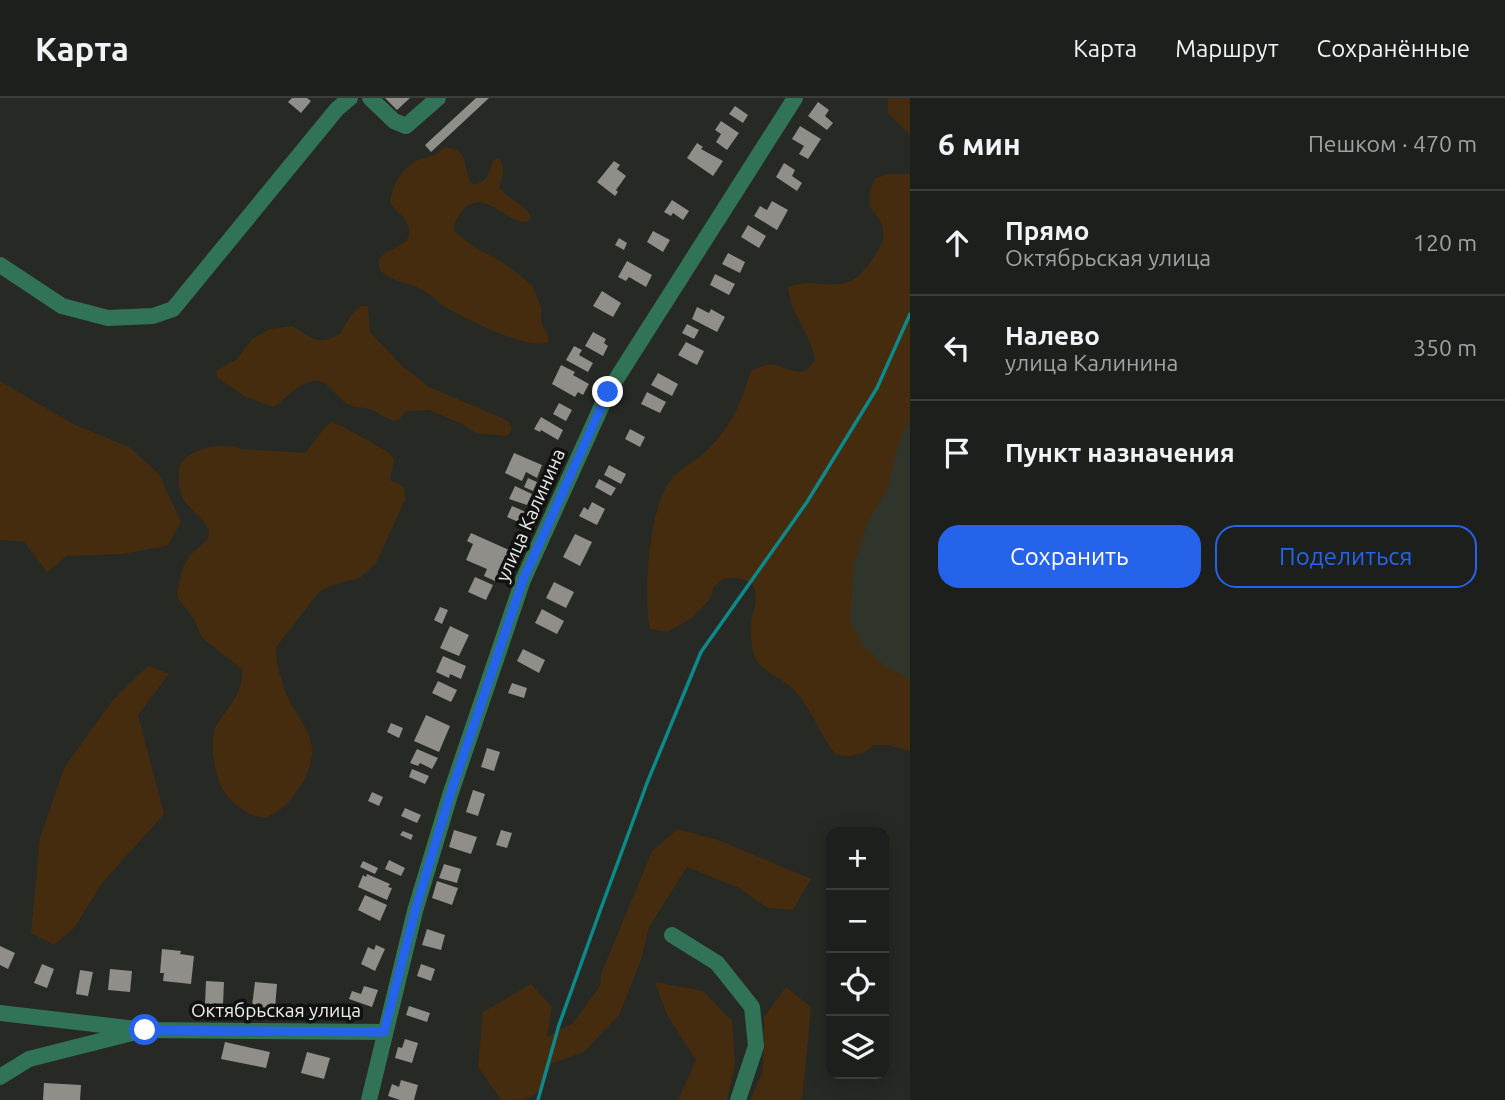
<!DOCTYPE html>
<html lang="ru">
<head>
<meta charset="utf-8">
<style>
  :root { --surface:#1d1f1c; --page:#2a2c29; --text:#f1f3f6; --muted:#a0a2a3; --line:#3b3d3b; --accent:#2563eb }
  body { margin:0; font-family:Ubuntu,sans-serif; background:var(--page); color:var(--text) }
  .controls { position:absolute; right:21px; bottom:21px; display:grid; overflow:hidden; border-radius:14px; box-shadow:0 4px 18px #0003 }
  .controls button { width:63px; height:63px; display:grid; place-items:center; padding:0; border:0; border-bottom:2px solid var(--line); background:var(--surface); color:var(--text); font:35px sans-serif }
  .stop { position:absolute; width:21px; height:21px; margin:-16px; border:5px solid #2563eb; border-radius:50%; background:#fff }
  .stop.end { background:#2563eb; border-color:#fff; box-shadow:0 2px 7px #0008 }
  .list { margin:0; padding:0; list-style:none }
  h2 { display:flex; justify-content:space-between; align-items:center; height:91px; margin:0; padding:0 28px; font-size:30px }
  h2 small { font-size:23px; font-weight:400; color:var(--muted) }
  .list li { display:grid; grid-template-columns:46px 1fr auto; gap:21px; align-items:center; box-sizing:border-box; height:105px; padding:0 28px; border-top:2px solid var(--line) }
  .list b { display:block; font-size:26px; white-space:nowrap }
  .list p { margin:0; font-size:23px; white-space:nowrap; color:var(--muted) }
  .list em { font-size:23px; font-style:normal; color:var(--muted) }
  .actions { display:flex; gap:14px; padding:21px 28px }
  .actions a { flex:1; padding:16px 0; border:2px solid var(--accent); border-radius:21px; text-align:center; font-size:24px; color:var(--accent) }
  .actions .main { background:var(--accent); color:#fff }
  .icon { flex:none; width:38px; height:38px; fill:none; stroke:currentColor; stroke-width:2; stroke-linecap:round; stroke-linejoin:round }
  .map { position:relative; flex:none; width:910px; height:1002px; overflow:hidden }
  header { display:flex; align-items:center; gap:42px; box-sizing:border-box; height:98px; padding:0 35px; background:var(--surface); border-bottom:2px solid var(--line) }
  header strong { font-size:33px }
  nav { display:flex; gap:38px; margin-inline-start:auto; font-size:24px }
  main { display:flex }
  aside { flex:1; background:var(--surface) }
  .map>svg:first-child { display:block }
  .built { fill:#30352c }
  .green { fill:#452c0e }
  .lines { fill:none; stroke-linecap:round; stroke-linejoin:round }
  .stream { stroke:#0c8989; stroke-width:3.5 }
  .building { fill:#8f8e89 }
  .minor { stroke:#317357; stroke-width:16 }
  .route { stroke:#2563eb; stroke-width:9 }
  .labels { text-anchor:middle; stroke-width:7; stroke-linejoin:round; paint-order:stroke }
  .street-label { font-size:19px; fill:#eceeeb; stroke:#101110 }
</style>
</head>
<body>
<header>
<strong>Карта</strong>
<nav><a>Карта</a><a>Маршрут</a><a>Сохранённые</a></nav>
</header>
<main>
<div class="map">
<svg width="910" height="1002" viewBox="0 0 910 1002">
  <rect width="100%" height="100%" fill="#272925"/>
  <path class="built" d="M 910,245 L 910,585 L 803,530 Z"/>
  <path class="green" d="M 888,0 L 910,0 L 910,37 L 888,15 Z
    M 445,49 C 472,53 461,69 472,86 C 487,87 489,74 493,63 L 498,60 C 507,69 503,78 499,89 C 508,102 526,105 531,120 L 527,124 C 503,125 485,88 462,113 C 457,120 454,125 454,133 L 477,151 L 503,164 L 532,187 L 541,209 L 541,224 L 548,237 L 548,245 C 525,251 468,222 447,210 C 438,204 430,196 421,191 C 410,185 383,182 379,169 C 373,147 420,154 407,125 C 403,117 395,113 390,105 C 392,88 400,72 416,63 C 428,57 431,62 445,49 Z
    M 888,76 L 910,76 L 910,324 L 904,332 L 896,355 L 888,389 L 868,424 L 854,466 L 850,523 L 863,547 L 885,568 L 910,581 L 910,653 L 889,647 L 874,647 L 863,655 L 850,658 L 836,657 C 820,638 813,613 795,593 C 782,578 757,574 753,553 C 751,544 750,529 752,520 C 755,505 759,498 751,484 L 738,480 L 724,480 L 714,489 L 710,501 L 692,520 L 667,534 L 650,531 C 643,495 648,408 673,379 C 682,370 694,364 703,356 C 730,331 740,308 751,273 C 783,257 778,276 806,273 L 815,262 C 811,235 790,217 788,189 C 811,180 827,191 848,184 C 856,182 863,173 869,166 C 886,143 890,132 870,109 L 870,93 L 874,81 Z
    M 360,208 L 368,208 L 370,234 L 401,267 L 429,289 L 502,320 L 510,325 L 512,332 L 507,338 L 476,335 L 462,326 L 429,312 L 407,313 L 397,323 C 387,322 381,316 372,312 C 365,309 357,310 350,307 C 334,301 329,274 304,286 C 292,291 284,303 273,309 L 246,299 L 217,280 L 216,273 L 237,261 L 252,241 L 270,231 L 292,228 C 312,239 316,249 340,236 L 351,217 Z
    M 0,283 L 73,326 L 129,349 L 159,376 L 181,424 L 167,448 L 122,456 L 67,458 L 47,474 L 24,444 L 0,442 Z
    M 332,325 L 342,328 L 388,354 L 394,361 L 390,382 L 404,389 L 405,402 L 376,465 L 360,480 L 332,487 L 319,494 L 276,549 C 276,571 284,595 296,614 C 305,630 313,638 312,658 C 310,679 286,716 265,719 C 251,721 232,705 225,695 C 215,681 208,643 216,628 C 228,608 244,596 242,571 L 202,540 L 194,521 L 179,502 L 177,494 L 182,471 L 190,457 L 208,441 L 209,432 C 190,402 174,409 180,366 C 192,350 223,343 241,351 L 305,355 L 326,328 Z
    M 148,568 L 169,576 L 138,617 L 164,716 L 103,784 L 74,830 L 54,847 L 31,835 L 40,740 L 64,670 L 113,602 Z
    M 678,731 L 721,743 L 811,781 L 793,812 L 768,810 L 739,790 L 687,769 L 649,829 L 641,862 L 619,917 L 584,954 L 551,966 C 539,999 536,1002 501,1002 L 478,969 L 483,914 L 531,886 L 552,909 L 547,939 L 573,925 L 600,888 L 601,876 L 652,753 Z
    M 655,884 L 703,893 L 732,923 L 735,966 L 727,1002 L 678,1002 L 696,962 L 667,917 Z
    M 786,889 L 811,909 L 802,1002 L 750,1002 L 763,973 L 764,919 Z"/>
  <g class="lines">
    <path class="stream" d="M 538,1002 L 559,927 L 600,813 L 647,685 L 701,554 L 807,404 L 877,290 L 910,216"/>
  </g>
  <path class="building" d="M 292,0 L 307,0 L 311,3 L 301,15 L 288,4 Z
    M 385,0 L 410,0 L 397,12 Z
    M 476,0 L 489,0 L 431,54 L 425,47 Z
    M 818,4 L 829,12 L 825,18 L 833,25 L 827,32 L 808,18 Z
    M 735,8 L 748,17 L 743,25 L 729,16 Z
    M 721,23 L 739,35 L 727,52 L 716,44 L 721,36 L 715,32 Z
    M 800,28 L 821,41 L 808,61 L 799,56 L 804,48 L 792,41 Z
    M 697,45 L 703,49 L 701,51 L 723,63 L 713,78 L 687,60 Z
    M 614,63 L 620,67 L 617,71 L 626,78 L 616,92 L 618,94 L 615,98 L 597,84 Z
    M 784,65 L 795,72 L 792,78 L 802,85 L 797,93 L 776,79 Z
    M 672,102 L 689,113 L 683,122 L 673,115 L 671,118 L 664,114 Z
    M 772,103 L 788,112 L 777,132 L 754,118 L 760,108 L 767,112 Z
    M 748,127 L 766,138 L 759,150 L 741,139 Z
    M 653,133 L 670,142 L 663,154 L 647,144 Z
    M 619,140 L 627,145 L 624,152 L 615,147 Z
    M 728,155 L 745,164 L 740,175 L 722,166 Z
    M 627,163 L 652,177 L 646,189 L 629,179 L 626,183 L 618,179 Z
    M 715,176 L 735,186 L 729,197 L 710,187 Z
    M 602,193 L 621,205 L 613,219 L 593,208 Z
    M 697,209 L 709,215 L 711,211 L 725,219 L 717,234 L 692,221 Z
    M 687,226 L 699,232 L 694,241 L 682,235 Z
    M 593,234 L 606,241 L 604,245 L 608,248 L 603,258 L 585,248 Z
    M 686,244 L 704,253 L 697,267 L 678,257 Z
    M 574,248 L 582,252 L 579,257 L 593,265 L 588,274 L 566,262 Z
    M 561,267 L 575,274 L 573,277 L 589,286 L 583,297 L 578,294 L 575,299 L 552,286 Z
    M 658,275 L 678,286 L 672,298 L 651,287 Z
    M 647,294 L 666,304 L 660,315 L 641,306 Z
    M 559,305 L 572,312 L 566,323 L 553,316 Z
    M 541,319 L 563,332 L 558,342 L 541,332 L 540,334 L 534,331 Z
    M 630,331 L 645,339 L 640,349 L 625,341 Z
    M 514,355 L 542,367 L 537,380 L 526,374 L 522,383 L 505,375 Z
    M 609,367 L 626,376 L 621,386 L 604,377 Z
    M 528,380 L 537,384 L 533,393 L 524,389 Z
    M 599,381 L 616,390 L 611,398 L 595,389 Z
    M 515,388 L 532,396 L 527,407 L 509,401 Z
    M 592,404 L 605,411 L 597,427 L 579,418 L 584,409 L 588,412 Z
    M 512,408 L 526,414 L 521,425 L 507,419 Z
    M 471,435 L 509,452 L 495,483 L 484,478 L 487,471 L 466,462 L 473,446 L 467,443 Z
    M 575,436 L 592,444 L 580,468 L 563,459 Z
    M 475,479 L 493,487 L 486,502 L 468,494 Z
    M 554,484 L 574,494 L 566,510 L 546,500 Z
    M 440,509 L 448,512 L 442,526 L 434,522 Z
    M 542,511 L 564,523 L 557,536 L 535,525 Z
    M 450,528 L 469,537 L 459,558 L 440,550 Z
    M 523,551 L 545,562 L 539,575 L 517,563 Z
    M 443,558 L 466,568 L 461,581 L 450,576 L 449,580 L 436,574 Z
    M 438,583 L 457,592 L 451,604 L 432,595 Z
    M 512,585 L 527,590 L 524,600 L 508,595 Z
    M 426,617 L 450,628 L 439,654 L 414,643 Z
    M 391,625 L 403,630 L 399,640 L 387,634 Z
    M 487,650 L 500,654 L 494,673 L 481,669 Z
    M 417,651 L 438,660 L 432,671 L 420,665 L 418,668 L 410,665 Z
    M 412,671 L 429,678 L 425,686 L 409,679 Z
    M 473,692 L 485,696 L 478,718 L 466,714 Z
    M 372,694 L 383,699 L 379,708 L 368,703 Z
    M 405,710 L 421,717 L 417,725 L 401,718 Z
    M 454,732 L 477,739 L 471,756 L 449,749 Z
    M 501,732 L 512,735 L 507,750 L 496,747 Z
    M 403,733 L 413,737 L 411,742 L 400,737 Z
    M 389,762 L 405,770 L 401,778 L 385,771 Z
    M 363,763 L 378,770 L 375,776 L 360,769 Z
    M 444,766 L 461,771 L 457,785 L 439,780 Z
    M 367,776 L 390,786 L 388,789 L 392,790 L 387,802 L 358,789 L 363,777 L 366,779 Z
    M 437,783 L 458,790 L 452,807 L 432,800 Z
    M 365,797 L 387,807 L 380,823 L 358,812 Z
    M 427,831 L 445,837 L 441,852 L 422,847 Z
    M 376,847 L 385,851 L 375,873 L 361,866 L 368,849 L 374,852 Z
    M 0,848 L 15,855 L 8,871 L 0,867 Z
    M 162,851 L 181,853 L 180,856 L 194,858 L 191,886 L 163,883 L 164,875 L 160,875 Z
    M 42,866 L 54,871 L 47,890 L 34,885 Z
    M 421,866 L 435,871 L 431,883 L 417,878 Z
    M 110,871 L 132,873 L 130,894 L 108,892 Z
    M 80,872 L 93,874 L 88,898 L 76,896 Z
    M 206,883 L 224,884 L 223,907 L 205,906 Z
    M 255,884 L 277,886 L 275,911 L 252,908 Z
    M 364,888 L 378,892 L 372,909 L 349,901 L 352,893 L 361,896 Z
    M 409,908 L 430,915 L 427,924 L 406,917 Z
    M 405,941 L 418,945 L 412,965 L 395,960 L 398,949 L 402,950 Z
    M 225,944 L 270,954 L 266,970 L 221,961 Z
    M 307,954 L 330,960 L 324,981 L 301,975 Z
    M 401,982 L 418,987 L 414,1002 L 400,1002 L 388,998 L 392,986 L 399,989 Z
    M 44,985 L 81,987 L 80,1002 L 43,1002 Z"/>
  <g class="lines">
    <path class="minor" d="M 370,0 L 394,23 L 406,28 L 438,0
      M 0,167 L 62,208 L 108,220 L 153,218 L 173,211 L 337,11 L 350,0
      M 672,837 L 717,865 L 752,909 L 756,948 L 738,1002
      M 0,915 L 145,932 L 384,934
      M 0,979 L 29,961 L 132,935
      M 369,1002 L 415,813 L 450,697 L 523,482 L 608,294 L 795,0"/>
  </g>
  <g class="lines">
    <path class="route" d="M 145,932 L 384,934 L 415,813 L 450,697 L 523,482 L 608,294"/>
  </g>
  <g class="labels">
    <g class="street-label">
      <text transform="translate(530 417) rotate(-66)" y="7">улица Калинина</text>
      <text x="276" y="919">Октябрьская улица</text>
    </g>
  </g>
</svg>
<div class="controls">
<button>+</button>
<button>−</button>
<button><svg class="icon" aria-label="locate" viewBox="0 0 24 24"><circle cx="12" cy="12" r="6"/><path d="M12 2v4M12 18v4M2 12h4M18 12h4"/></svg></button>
<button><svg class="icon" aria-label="layers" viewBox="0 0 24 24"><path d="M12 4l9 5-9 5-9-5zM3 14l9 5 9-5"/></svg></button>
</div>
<div class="stop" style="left:145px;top:932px"></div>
<div class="stop end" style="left:608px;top:294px"></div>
</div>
<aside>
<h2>6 мин<small>Пешком · 470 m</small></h2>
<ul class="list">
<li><svg class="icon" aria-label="ahead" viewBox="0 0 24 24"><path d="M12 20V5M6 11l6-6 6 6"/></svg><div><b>Прямо</b><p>Октябрьская улица</p></div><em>120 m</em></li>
<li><svg class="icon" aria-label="left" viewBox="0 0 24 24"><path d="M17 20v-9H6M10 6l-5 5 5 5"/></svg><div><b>Налево</b><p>улица Калинина</p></div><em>350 m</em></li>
<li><svg class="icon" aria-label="arrive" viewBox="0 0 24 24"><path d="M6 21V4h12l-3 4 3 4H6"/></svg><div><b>Пункт назначения</b></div></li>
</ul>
<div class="actions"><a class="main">Сохранить</a><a>Поделиться</a></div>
</aside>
</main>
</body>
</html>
